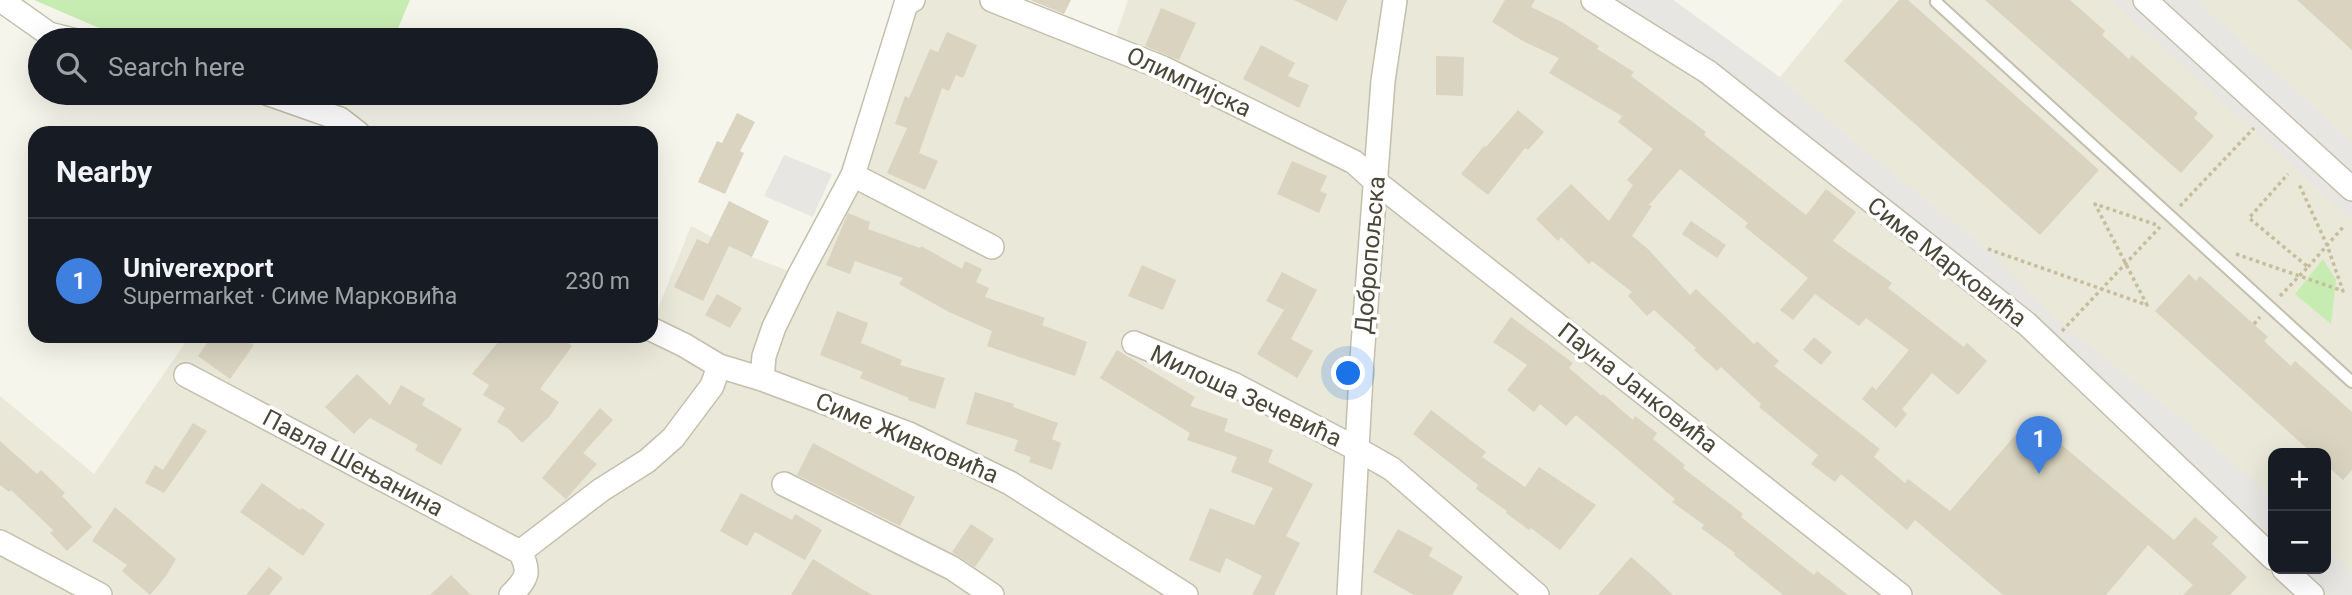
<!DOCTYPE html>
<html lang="en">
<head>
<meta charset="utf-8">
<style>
  :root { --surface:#171b24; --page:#20242c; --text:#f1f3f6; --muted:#9ea1a6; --line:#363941; --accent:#ff6519 }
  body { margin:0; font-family:Roboto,sans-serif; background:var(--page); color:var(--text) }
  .controls { position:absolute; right:21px; bottom:21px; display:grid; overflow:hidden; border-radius:14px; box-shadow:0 7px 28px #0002 }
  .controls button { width:63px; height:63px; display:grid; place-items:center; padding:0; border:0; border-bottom:2px solid var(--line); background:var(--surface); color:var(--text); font:35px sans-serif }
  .you { position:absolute; left:1349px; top:374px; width:24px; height:24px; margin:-18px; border:5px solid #fff; border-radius:50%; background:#1a73e8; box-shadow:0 0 0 10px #1a73e833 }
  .badge { display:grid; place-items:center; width:46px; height:46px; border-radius:50%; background:var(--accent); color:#fff; font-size:23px; font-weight:700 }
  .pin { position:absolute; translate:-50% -58px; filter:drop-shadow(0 2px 4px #0008) }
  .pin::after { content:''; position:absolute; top:37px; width:24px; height:21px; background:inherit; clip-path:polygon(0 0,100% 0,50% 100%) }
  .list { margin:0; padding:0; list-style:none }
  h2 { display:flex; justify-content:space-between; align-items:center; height:91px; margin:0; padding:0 28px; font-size:30px }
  h2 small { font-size:23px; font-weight:400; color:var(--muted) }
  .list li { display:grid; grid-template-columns:46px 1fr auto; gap:21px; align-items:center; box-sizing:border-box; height:126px; padding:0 28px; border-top:2px solid var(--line) }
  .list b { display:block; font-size:26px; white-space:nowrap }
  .list p { margin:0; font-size:23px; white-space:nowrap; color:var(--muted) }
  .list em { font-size:23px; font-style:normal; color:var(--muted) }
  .icon { flex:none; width:38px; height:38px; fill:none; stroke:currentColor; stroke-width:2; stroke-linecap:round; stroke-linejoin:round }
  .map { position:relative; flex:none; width:2352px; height:595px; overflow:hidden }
  .search { position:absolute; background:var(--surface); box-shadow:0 7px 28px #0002; left:28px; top:28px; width:630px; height:77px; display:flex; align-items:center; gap:18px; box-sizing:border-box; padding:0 24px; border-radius:38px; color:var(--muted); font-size:26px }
  .panel { position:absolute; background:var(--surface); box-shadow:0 7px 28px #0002; left:28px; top:126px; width:630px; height:217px; border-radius:21px }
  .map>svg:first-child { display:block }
  .residential { fill:#eae8d8; fill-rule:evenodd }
  .green { fill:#c7ecb2 }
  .parking { fill:#e8e6e2 }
  .building { fill:#d9d3bf }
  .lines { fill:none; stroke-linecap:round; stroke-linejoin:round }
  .lane-casing { stroke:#c3bfac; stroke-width:14 }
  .street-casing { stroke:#c3bfac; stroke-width:26 }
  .path { stroke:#c5be9c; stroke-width:3.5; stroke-dasharray:3.5 3.5; stroke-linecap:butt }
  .lane { stroke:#fff; stroke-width:10 }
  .street { stroke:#fff; stroke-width:23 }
  .labels { text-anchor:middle; stroke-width:7; stroke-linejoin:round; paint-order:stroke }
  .street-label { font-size:24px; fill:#4b4738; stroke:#fff }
</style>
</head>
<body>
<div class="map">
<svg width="2352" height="595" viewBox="0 0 2352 595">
  <rect width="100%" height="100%" fill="#f6f5eb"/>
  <path class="residential" d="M 907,0 L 1016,0 L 1112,47 L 1128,0 L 1583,0 L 1828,169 L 1673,0 L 1780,77 L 1843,0 L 2352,0 L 2352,595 L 0,595 L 0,396 L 94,474 L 190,336 L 651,336 L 651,326 L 691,226 L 752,257 L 799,275 ZM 1856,190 L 2027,324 L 2273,558 L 2273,453 L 2326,453 L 2326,569 L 2273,569 L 2273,560 Z"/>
  <path class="green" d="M 34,0 L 410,0 L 393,40 L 127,40 Z
    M 2323,259 L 2336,280 L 2331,324 L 2295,294 Z"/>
  <path class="parking" d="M 1609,0 L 1673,0 L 1780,78 L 1872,157 L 1988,249 L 2057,321 L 2180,417 L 2273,498 L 2273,545 L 2125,410 Z
    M 2111,0 L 2196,0 L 2352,142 L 2352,220 Z
    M 784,155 L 832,174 L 813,217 L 764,196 Z
    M 2326,546 L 2352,573 L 2352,595 L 2329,595 L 2299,569 L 2326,569 Z"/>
  <path class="building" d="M 1030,0 L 1071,0 L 1064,14 Z
    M 1294,0 L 1347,0 L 1337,21 Z
    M 1505,0 L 1535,0 L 1531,7 L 1562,22 L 1599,46 L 1597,49 L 1634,72 L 1631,76 L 1706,132 L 1704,135 L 1806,215 L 1826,189 L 1856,212 L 1833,241 L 1892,283 L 1888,288 L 1964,347 L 1967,343 L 1987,361 L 1958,395 L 1932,373 L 1902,409 L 1907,414 L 1896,428 L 1862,399 L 1872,386 L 1876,390 L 1909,350 L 1866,318 L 1859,326 L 1815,294 L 1793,320 L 1780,310 L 1808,278 L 1745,227 L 1748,223 L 1680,169 L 1649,205 L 1652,206 L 1632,236 L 1648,249 L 1690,295 L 1696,289 L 1754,344 L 1757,341 L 1779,361 L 1774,366 L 1880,449 L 1874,457 L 1905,483 L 1908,479 L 1950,511 L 2030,418 L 2174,540 L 2195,517 L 2218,537 L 2212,544 L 2247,577 L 2230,595 L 2183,595 L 2193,585 L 2148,545 L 2106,595 L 2003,595 L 1915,520 L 1907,530 L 1841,474 L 1835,482 L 1811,464 L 1818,455 L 1759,407 L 1761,404 L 1721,367 L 1717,371 L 1694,350 L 1696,348 L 1654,310 L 1647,316 L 1628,296 L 1632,292 L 1592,261 L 1589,264 L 1561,237 L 1558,241 L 1536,219 L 1571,184 L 1609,221 L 1633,185 L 1627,180 L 1653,149 L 1618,122 L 1622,116 L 1549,73 L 1559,58 L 1523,41 L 1492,22 Z
    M 1899,0 L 1908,0 L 2099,170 L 2040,235 L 1844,61 Z
    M 1985,0 L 2070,0 L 2105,31 L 2102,35 L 2129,59 L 2132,55 L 2198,113 L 2194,118 L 2214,136 L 2181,173 Z
    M 2297,0 L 2352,0 L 2352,50 Z
    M 1161,8 L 1196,23 L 1179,60 L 1145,46 Z
    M 947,32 L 977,45 L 963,78 L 956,75 L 949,91 L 942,88 L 919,153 L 938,161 L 925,190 L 887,173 L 907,128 L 895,124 L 905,96 L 909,98 L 930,49 L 938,52 Z
    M 1261,45 L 1295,63 L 1288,76 L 1309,85 L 1299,108 L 1243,79 Z
    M 1436,56 L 1464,57 L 1463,96 L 1436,95 Z
    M 1518,110 L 1544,132 L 1528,150 L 1525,148 L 1488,195 L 1461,174 L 1484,146 L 1486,147 Z
    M 737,113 L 755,122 L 740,151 L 744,153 L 725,194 L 698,182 L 717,141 L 722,143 Z
    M 1292,161 L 1327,176 L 1320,191 L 1327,194 L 1319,213 L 1277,194 Z
    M 729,201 L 769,221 L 752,257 L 729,246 L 703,301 L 674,287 L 697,239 L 708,244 Z
    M 848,213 L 870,222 L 868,229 L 920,248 L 921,246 L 962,269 L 965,261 L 982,269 L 976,282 L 989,288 L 985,297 L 1045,318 L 1042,325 L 1087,342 L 1075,376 L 987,346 L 992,331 L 949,312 L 899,284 L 903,278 L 855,261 L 850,274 L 826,265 Z
    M 1691,221 L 1726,245 L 1717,258 L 1682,234 Z
    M 1142,265 L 1176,280 L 1163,310 L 1128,296 Z
    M 1282,272 L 1317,290 L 1291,339 L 1313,351 L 1297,378 L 1257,354 L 1284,310 L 1266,301 Z
    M 2189,274 L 2196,281 L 2200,276 L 2268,337 L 2264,341 L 2291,366 L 2295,361 L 2352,412 L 2352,470 L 2343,480 L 2326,465 L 2326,453 L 2312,453 L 2155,311 Z
    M 717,294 L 742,308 L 730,328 L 705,315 Z
    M 837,311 L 868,323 L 861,343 L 902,360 L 900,365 L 945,378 L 935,409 L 908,400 L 909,398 L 860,378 L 863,372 L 820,355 Z
    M 1511,317 L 1573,363 L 1569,368 L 1602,396 L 1603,394 L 1633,420 L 1635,416 L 1657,433 L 1653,439 L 1685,465 L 1683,468 L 1743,514 L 1741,517 L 1814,575 L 1817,571 L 1848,595 L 1783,595 L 1734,555 L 1735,553 L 1701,528 L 1704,525 L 1672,502 L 1675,499 L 1576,415 L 1566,426 L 1540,404 L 1534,412 L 1507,390 L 1527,365 L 1493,342 Z
    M 212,336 L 241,336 L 254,345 L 230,379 L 198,356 Z
    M 503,336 L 559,336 L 572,346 L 540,389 L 559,402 L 550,416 L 522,443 L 509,429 L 497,422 L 505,408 L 483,395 L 489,385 L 472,374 Z
    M 1814,337 L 1832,352 L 1821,365 L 1803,350 Z
    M 1117,350 L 1195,397 L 1190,406 L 1228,419 L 1224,431 L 1273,450 L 1268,462 L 1313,484 L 1286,536 L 1300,543 L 1274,595 L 1252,595 L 1262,576 L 1226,558 L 1220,573 L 1189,560 L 1210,508 L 1254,525 L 1273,488 L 1231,472 L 1237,457 L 1187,440 L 1190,433 L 1100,378 Z
    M 357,374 L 390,405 L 401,385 L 425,399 L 422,405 L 462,429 L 441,465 L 415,450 L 418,445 L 370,418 L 354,434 L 325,407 Z
    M 975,392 L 1014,404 L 1013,407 L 1058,423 L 1052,439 L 1061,443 L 1052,470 L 1029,462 L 1031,457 L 1014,451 L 1018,440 L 966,424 Z
    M 600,408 L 613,420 L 583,453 L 597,464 L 566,499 L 542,478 Z
    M 1431,410 L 1486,452 L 1482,457 L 1525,487 L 1539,467 L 1596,505 L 1560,550 L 1531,528 L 1529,530 L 1506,513 L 1507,511 L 1476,489 L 1478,485 L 1413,434 Z
    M 193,423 L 207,431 L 164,493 L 145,483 L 155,465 L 163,470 Z
    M 0,441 L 37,474 L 41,470 L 65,493 L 62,496 L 92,527 L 67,551 L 50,533 L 53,530 L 11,490 L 9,492 L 0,485 Z
    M 813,443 L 915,497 L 900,526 L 797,475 Z
    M 262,483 L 300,510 L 302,508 L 325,524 L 303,556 L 240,512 Z
    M 741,493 L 792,520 L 795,514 L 822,530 L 805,560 L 755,532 L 747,546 L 720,531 Z
    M 115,507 L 176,559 L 166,576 L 150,595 L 122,571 L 127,565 L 92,541 Z
    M 971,524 L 994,539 L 975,567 L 952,552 Z
    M 1398,529 L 1433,548 L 1429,556 L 1463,577 L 1452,595 L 1414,595 L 1373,572 Z
    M 1631,557 L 1654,577 L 1673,595 L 1598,595 Z
    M 813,559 L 845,579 L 872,595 L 791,595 Z
    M 269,567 L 283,578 L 269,595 L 246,595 Z
    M 451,575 L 471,595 L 430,595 Z"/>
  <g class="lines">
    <defs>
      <path id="lane" d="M 1937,0 L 1936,2 L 2352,382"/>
      <path id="street" d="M 1,0 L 49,34 L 73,40
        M 992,0 L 1163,68 L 1354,162 L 1376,182 L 1900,595
        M 1593,0 L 1708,72 L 2027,324 L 2273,558
        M 2145,0 L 2352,189
        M 266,93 L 340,119 L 358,133
        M 853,175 L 992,247
        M 651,329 L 684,345 L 719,366 L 762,379 L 909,434 L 1010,483 L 1186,595
        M 1134,343 L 1233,384 L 1357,449 L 1392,469 L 1537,595
        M 186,375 L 520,552
        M 762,379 L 764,356 L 774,327 L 799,276 L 853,175 L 906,4 L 913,0
        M 784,484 L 952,568 L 992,595
        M 0,542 L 100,595
        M 520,552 L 601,490 L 647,461 L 673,438 L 712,386 L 719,366
        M 2284,569 L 2312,595
        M 511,595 C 527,579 531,572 520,552
        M 1349,595 L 1362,358 L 1383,81 L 1395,0"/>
    </defs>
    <use href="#lane" class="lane-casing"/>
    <use href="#street" class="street-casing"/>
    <path class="path" d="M 2180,206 L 2254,128
      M 1988,249 L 2147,305 L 2095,204 L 2157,225
      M 2236,254 L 2343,291 L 2327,245 L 2299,184
      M 2308,267 L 2344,226
      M 2280,296 L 2308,267 L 2249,218 L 2288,174
      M 2254,324 L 2260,317
      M 2062,331 L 2160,227"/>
    <use href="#lane" class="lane"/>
    <use href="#street" class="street"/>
  </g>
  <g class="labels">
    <g class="street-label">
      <text transform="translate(1189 82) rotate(25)" y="8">Олимпијска</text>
      <text transform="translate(1370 255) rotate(-85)" y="8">Добропољска</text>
      <text transform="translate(1947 262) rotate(38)" y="8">Симе Марковића</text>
      <text transform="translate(1638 388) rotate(38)" y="8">Пауна Јанковића</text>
      <text transform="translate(1246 396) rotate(25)" y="8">Милоша Зечевића</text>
      <text transform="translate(907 438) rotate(23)" y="8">Симе Живковића</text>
      <text transform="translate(353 463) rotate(28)" y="8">Павла Шењанина</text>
    </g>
  </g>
</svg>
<div class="controls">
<button>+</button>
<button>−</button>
</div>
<div class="you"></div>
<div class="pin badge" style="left:2039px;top:474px;background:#3f7fe0">1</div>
<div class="search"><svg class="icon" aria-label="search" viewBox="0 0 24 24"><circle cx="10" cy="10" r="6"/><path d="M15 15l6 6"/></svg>Search here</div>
<section class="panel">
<h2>Nearby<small></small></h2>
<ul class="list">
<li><span class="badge" style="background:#3f7fe0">1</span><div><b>Univerexport</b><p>Supermarket · Симе Марковића</p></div><em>230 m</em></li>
</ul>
</section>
</div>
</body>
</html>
